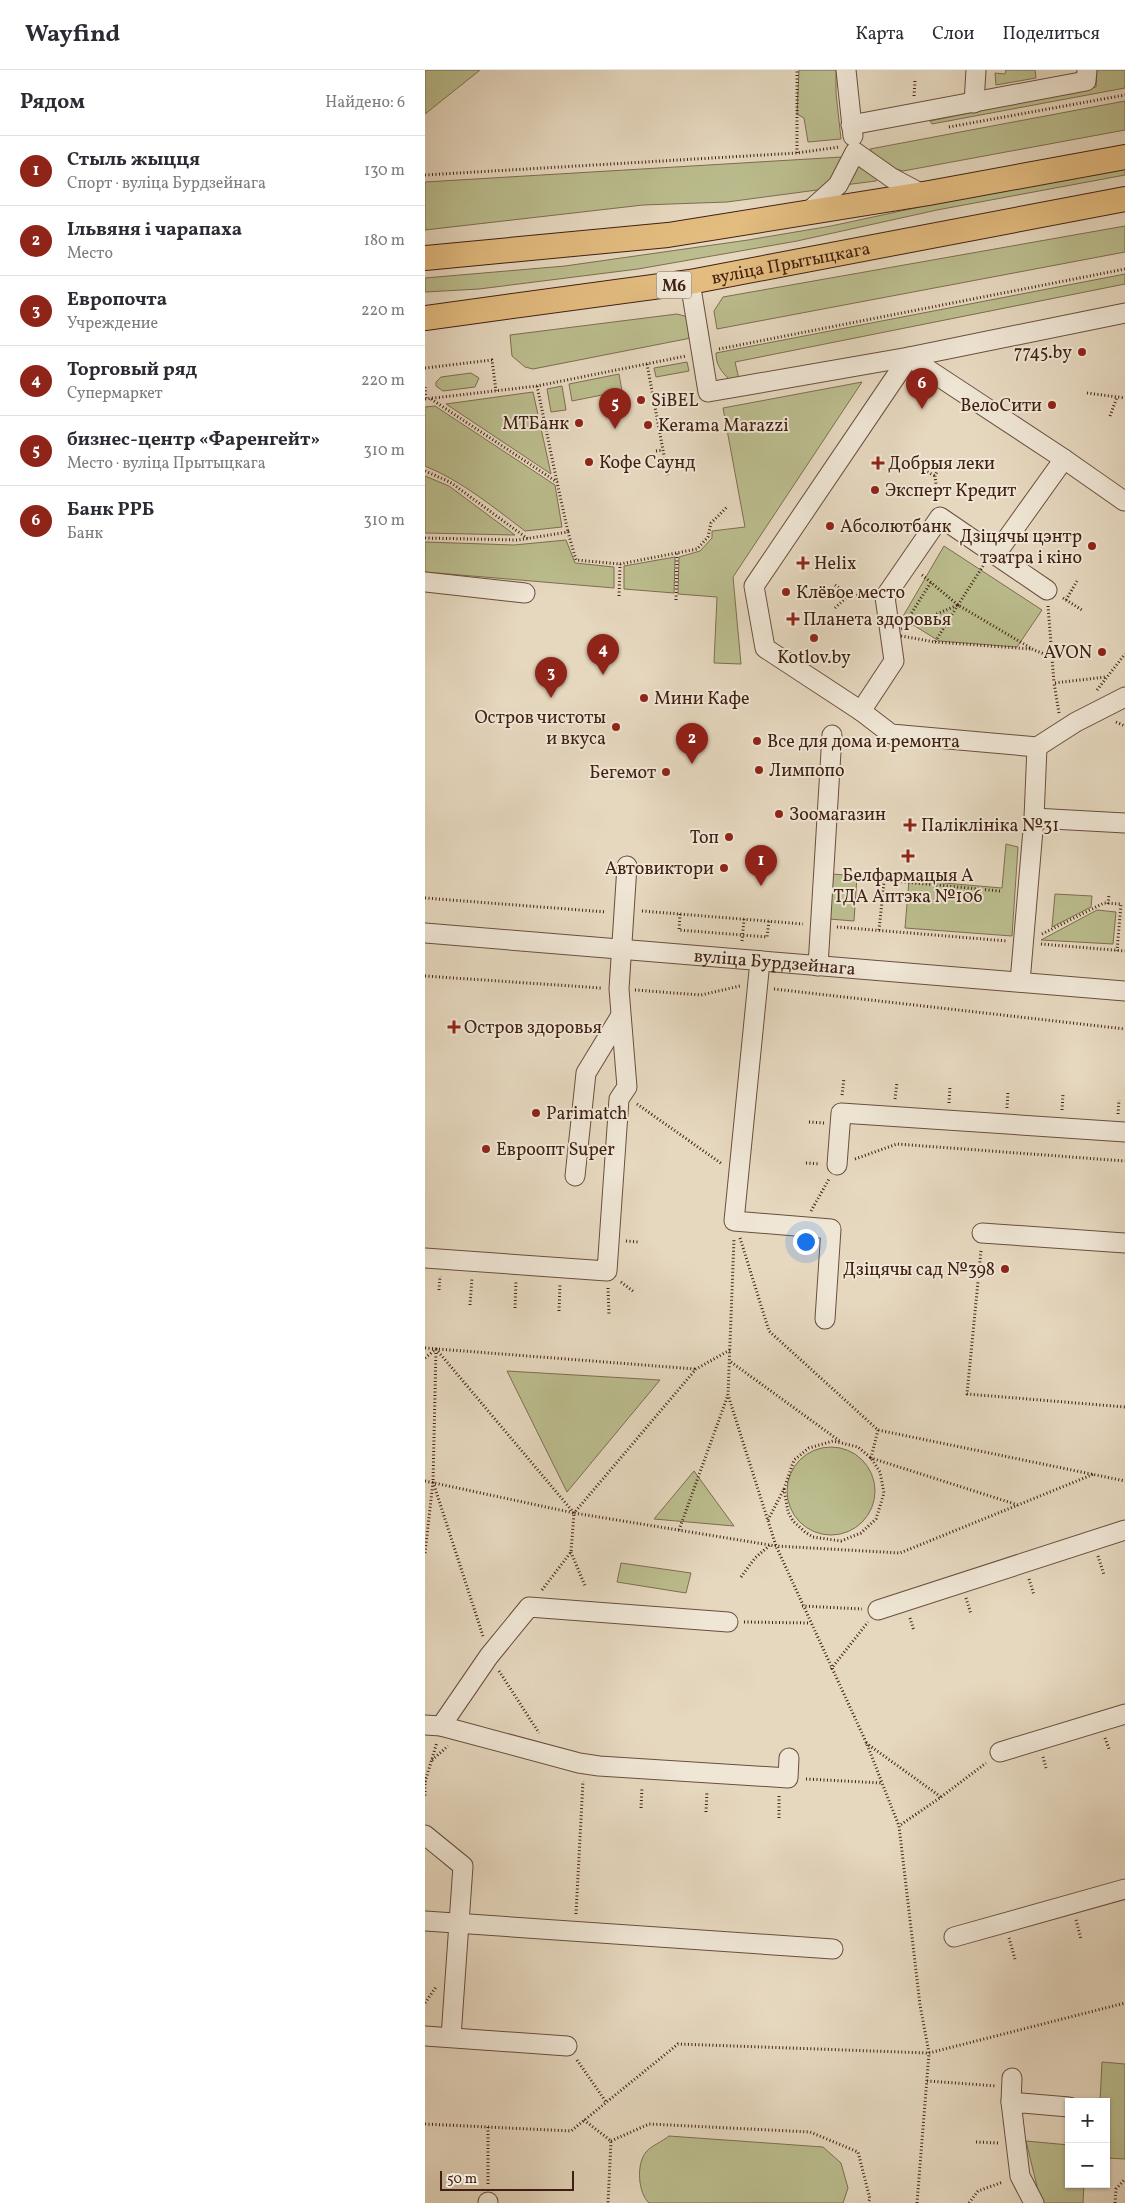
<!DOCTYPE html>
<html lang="ru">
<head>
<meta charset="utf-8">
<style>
  :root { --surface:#fff; --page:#f2f2f3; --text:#2b2b33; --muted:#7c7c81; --line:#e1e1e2; --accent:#8f2418 }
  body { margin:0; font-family:Vollkorn,serif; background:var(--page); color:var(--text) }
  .controls { position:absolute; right:15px; bottom:15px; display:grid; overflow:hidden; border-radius:0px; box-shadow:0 1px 4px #0004 }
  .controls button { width:45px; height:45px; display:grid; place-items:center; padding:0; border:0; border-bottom:1px solid var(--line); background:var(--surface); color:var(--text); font:25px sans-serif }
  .scale { position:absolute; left:15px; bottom:12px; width:134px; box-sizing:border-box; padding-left:5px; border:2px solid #412013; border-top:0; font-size:14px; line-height:18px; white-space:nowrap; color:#412013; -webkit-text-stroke:4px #efe6d5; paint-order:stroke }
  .you { position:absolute; left:380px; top:1171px; width:18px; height:18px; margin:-12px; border:4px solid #fff; border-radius:50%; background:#1a73e8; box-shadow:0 0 0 8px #1a73e833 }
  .badge { display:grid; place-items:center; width:32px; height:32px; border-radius:50%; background:var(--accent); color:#fff; font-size:16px; font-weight:700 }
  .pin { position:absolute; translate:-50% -41px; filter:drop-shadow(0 1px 2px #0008) }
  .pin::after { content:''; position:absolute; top:26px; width:18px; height:15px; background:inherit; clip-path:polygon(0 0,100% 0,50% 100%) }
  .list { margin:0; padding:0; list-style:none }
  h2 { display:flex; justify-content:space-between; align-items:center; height:65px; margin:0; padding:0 20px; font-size:21px }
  h2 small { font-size:16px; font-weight:400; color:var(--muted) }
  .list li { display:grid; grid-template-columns:32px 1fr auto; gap:15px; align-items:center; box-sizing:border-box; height:70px; padding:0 20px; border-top:1px solid var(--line) }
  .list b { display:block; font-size:19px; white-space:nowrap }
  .list p { margin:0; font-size:16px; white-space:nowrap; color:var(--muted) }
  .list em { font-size:16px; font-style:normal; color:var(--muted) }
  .map { position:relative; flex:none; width:700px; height:2133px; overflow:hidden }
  header { display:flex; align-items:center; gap:30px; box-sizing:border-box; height:70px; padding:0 25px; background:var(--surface); border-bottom:1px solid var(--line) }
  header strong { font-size:24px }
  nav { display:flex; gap:28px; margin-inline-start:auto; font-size:18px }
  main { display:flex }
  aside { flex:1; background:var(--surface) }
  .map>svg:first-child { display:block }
  .green { fill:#bbbd8e; stroke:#7e6e50 }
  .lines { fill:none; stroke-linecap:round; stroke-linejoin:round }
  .minor-casing { stroke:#6a4e3e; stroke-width:21 }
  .major-casing { stroke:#412013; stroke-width:26 }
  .path { stroke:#412013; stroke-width:3; stroke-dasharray:1 2.5; stroke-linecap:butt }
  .minor { stroke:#efe6d5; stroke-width:19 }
  .major { stroke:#e3bc80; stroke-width:24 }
  .poi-dot { fill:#8f2418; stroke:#efe6d5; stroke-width:2 }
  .labels { text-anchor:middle; stroke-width:4; stroke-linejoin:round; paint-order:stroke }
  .shield { fill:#efe6d5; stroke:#755b4d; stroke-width:1 }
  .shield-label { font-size:16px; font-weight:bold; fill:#412013 }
  .street-label { font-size:18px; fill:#412013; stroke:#efe6d5 }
  .poi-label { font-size:18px; fill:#412013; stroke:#efe6d5; text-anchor:start }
</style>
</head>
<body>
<header>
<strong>Wayfind</strong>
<nav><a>Карта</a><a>Слои</a><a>Поделиться</a></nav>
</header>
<main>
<aside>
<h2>Рядом<small>Найдено: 6</small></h2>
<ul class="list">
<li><span class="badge">1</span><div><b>Стыль жыцця</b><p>Спорт · вуліца Бурдзейнага</p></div><em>130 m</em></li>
<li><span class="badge">2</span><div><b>Ільвяня і чарапаха</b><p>Место</p></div><em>180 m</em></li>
<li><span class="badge">3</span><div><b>Европочта</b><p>Учреждение</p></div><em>220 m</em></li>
<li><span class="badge">4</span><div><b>Торговый ряд</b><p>Супермаркет</p></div><em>220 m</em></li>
<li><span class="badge">5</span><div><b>бизнес-центр «Фаренгейт»</b><p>Место · вуліца Прытыцкага</p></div><em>310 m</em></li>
<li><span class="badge">6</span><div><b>Банк РРБ</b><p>Банк</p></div><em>310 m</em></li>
</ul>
</aside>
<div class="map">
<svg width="700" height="2133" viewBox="0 0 700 2133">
  <rect width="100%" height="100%" fill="#e6d8bf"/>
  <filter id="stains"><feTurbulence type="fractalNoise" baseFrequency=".004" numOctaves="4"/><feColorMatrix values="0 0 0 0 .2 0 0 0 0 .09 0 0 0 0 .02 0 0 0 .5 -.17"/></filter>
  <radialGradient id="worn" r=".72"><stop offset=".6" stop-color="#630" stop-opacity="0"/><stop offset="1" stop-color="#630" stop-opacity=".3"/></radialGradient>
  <path class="green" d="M 0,0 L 55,0 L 0,44 Z
    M 374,0 L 411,0 L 411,23 L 416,69 L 383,72 L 379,48 L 372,44 Z
    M 581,0 L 610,0 L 611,8 L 571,15 L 570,3 L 580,4 Z
    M 672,0 L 700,0 L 700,18 L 507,54 L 505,51 L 671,17 Z
    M 700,31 L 700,60 L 478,101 C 461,96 454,94 445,79 Z
    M 417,87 L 403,115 L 392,120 L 302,132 L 218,135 L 0,160 L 0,112 Z
    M 429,91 L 453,106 L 451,111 L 419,115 Z
    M 700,98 L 700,105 L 512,140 L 372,171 L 213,199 L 54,219 L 0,222 L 0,208 L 140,196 L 323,170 L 406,156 L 583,118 Z
    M 700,156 L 700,182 L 292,259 L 289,241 L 298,227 Z
    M 700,204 L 700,214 L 310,292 L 314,309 L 304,309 C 296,301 291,295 291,283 Z
    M 252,244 L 263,247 L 271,267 L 108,299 L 100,297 L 87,286 L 85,265 Z
    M 262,292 L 264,301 L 231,307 L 229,298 Z
    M 46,303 L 54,308 L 50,317 L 18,321 L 11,316 L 11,312 L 16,307 Z
    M 194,304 L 197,321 L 147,331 L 144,314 Z
    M 437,312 L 308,507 L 316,594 L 289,593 L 292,527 L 253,524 L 254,487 L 275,481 L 287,468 L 287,461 L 320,457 L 298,338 Z
    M 137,316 L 141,340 L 126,342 L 122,319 Z
    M 108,322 L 126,404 L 21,334 Z
    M 10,336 L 130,415 L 137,457 L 100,461 C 68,437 37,411 0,396 L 0,337 Z
    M 0,406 L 24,416 L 90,465 L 0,463 Z
    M 141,470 L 150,493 L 189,497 L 189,518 L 0,502 L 0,472 L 89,475 Z
    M 519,476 L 617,540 L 592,577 L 514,571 L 477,548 Z
    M 250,487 L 249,523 L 199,519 L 199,496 Z
    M 581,774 L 593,777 L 587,866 L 480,858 L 484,810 L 577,818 Z
    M 407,804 L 432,806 L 429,851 L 404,849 Z
    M 630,824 L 667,826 L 666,837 L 627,857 Z
    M 672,840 L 691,842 L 688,874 L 616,870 Z
    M 82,1301 L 235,1310 L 142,1422 Z
    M362 1421a44 44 0 1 1 88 0a44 44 0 1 1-88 0Z
    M 269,1401 L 309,1456 L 229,1449 Z
    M 196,1493 L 266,1503 L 261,1523 L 192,1512 Z
    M 677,1992 L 700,1994 L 700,2089 L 681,2088 L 681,2032 L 675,2032 Z
    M 244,2066 L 398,2077 L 416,2093 L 423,2118 L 418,2133 L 224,2133 C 213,2123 211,2094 221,2082 C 226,2076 238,2071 244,2066 Z
    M 601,2071 L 644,2075 L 644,2114 L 659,2114 L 658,2133 L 616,2133 Z"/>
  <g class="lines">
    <defs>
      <g id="minor">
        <path d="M 421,0 L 428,66"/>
        <path d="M 549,33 L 551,0"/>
        <path d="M 426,55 L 661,11 L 662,0"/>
        <path d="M 382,143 L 413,115 L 430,82 L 467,108 L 497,124"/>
        <path d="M 265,212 L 283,322 L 484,287 L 639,389 L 699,431 L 700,430"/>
        <path d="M 700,243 L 484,287 L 329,516 L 340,578 L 436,641 L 466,664 L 612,677 L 651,652 L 700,627"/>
        <path d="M 571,484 L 639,389"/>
        <path d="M 0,512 L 100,523"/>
        <path d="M 436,641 L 469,591 L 460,527 L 515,447 L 622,520"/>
        <path d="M 609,748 L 700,753"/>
        <path id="s1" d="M 0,863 L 700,921"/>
        <path d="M 335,891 L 309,1151 L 406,1159 L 400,1249"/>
        <path d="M 393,896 L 407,665"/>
        <path d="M 595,912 L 609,748 L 612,677"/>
        <path d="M 412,1095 L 416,1043 L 700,1062"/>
        <path d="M 150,1106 L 161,1003 L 195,947"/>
        <path d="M 557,1163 L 700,1173"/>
        <path d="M 0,1188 L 182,1201 L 194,1029 L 202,1017 L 194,919 L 202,796"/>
        <path d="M 453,1540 L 700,1460"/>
        <path d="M 0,1655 L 16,1656 L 154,1693 L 174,1696 L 363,1708 L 364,1688"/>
        <path d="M 16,1656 L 64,1586 L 104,1537 L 303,1552"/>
        <path d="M 575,1682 L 700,1644"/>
        <path d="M 0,1765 L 38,1796 L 26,1967"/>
        <path d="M 0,1851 L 408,1879"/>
        <path d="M 529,1867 L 700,1819"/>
        <path d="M 0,1966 L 142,1976"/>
        <path d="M 586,2032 L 587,2008"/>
        <path d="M 63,2133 L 63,2132"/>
        <path d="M 609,2133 L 595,2106 L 586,2032 L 644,2037"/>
      </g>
      <g id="major">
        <path d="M 0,188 L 243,165 L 504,123 L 700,87"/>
        <path id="s2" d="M 0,248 L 265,212 L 700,129"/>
      </g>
    </defs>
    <use href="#minor" class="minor-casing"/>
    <use href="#major" class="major-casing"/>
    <path class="path" d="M 489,26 L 490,10
      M 524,57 L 700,25
      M 372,83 L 372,0
      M 0,105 L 372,83 L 414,77
      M 294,279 L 700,199
      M 222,294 L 243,407
      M 0,298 L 67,290 L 71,321
      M 112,316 L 132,412
      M 0,317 L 1,329
      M 662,323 L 700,328
      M 0,329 L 112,316 L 261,286
      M 6,329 L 132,412 L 143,462
      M 685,346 L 692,327
      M 231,381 L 238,380
      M 493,397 L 510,406
      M 0,401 L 25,412 L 103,469
      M 513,431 L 510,406 L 518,388
      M 0,468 L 93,470 L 143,462 L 151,490 L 195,494 L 272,479 L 283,467 L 286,453 L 303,436
      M 497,505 L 533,535 L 609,580 L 627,587
      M 410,515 L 424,525 L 444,526
      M 194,526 L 195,494
      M 638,528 L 657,540
      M 251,530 L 252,483
      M 641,530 L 652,511
      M 533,535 L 510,572 L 465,564 Z
      M 533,535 L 558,496
      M 623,536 L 629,613
      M 410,538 L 424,525
      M 481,552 L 506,512
      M 510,572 L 606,579
      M 672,620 L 700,584
      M 634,643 L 629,613 L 681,607
      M 691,652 L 700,656
      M 459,810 L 575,821
      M 0,828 L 181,842
      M 683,834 L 684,824
      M 217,841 L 378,854
      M 255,844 L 254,860 L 342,867 L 344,851
      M 412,857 L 582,871
      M 454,860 L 460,803
      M 617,864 L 679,833 L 696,834 L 692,881
      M 317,871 L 319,849
      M 616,874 L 700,881
      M 0,906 L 176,918
      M 349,919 L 700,959
      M 210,920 L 276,925 L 315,916
      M 417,1025 L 419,1008
      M 470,1029 L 472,1012
      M 524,1033 L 525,1016
      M 212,1034 L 297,1094
      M 582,1038 L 583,1021
      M 637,1040 L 638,1025
      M 693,1044 L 694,1030
      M 384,1052 L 399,1053
      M 430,1089 L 472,1074 L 700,1091
      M 381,1093 L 395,1094
      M 386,1141 L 404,1109
      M 315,1168 L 344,1261 L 453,1360 L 700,1411
      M 201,1171 L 213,1172
      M 556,1181 L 542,1324 L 700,1337
      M 196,1212 L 209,1222
      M 183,1218 L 184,1245
      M 14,1220 L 15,1206
      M 45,1235 L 47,1208
      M 90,1238 L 91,1211
      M 134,1241 L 135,1214
      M 0,1278 L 270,1299
      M 0,1288 L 11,1279 L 149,1443 L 271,1299 L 305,1280
      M 306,1292 L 416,1372
      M 453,1360 L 446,1388 L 593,1435
      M 0,1411 L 149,1443
      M 8,1412 L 58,1566
      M 343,1450 L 359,1419 L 369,1390 L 384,1378 L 408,1371 L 433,1377 L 446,1388 L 455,1402 L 459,1423 L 451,1449 L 436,1463 L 416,1471 L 388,1467 L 380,1462 L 368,1451 L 363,1442 L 359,1419
      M 254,1460 L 303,1325
      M 146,1482 L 160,1516
      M 0,1483 L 8,1412 L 11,1279
      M 673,1486 L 679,1505
      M 316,1507 L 330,1488 L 345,1475
      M 604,1509 L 609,1525
      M 117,1520 L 146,1482 L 149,1443 L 351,1476 L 475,1483 L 669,1404
      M 541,1528 L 546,1544
      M 377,1536 L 437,1539
      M 485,1548 L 489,1561
      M 319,1552 L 385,1553
      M 406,1599 L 443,1552
      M 74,1601 L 114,1663
      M 680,1668 L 684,1679
      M 441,1673 L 516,1727 L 474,1756
      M 618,1687 L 621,1698
      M 7,1690 L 23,1676
      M 0,1707 L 0,1726
      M 381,1709 L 457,1713
      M 0,1712 L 12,1672
      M 516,1727 L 561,1693
      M 216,1738 L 217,1717
      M 281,1742 L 282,1721
      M 354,1748 L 354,1726
      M 151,1844 L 158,1711
      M 651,1850 L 656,1869
      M 584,1868 L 590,1889
      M 0,1933 L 11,1917
      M 152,1990 L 181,2032
      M 502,2011 L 571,2016
      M 159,2050 L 186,2071 L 183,2133
      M 0,2054 L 146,2061 L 253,1974 L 504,1983 L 495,1935 L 474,1756 L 441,1672 L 351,1476 L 303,1325 L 309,1169
      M 63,2057 L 63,2116
      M 186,2071 L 224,2054 L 385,2062 L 433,2082 L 445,2129 L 443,2133
      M 551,2072 L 573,2073
      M 492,2133 L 504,1983 L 700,1933
      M 544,2133 L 553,2121 L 578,2112
      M 690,2133 L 691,2119 L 700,2109"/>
    <use href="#minor" class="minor"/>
    <use href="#major" class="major"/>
  </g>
  <g class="poi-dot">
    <circle cx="657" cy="282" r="5"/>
    <circle cx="216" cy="330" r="5"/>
    <circle cx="627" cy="335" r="5"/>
    <circle cx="154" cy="353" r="5"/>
    <circle cx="223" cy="355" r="5"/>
    <circle cx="164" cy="392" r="5"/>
    <path d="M450.5 385.5h5v5h5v5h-5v5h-5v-5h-5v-5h5z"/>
    <circle cx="450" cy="420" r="5"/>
    <circle cx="405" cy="456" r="5"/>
    <circle cx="667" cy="476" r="5"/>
    <path d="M375.5 485.5h5v5h5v5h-5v5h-5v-5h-5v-5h5z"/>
    <circle cx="361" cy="522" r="5"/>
    <path d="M365.5 541.5h5v5h5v5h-5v5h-5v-5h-5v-5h5z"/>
    <circle cx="389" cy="568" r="5"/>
    <circle cx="677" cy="582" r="5"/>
    <circle cx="219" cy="628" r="5"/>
    <circle cx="191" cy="657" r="5"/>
    <circle cx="332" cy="671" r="5"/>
    <circle cx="334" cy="700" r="5"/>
    <circle cx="241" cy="702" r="5"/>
    <circle cx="354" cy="744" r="5"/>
    <path d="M482.5 747.5h5v5h5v5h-5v5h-5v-5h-5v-5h5z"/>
    <circle cx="304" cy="767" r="5"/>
    <path d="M480.5 778.5h5v5h5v5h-5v5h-5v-5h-5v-5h5z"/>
    <circle cx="299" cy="798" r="5"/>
    <path d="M26.5 949.5h5v5h5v5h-5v5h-5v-5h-5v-5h5z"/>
    <circle cx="111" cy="1043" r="5"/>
    <circle cx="61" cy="1079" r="5"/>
    <circle cx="580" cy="1199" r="5"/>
  </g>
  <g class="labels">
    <rect class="shield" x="231.5" y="201.5" width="35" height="27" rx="4"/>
    <g class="shield-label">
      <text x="249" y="221">М6</text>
    </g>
    <g class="street-label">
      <text dy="6" stroke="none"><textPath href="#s2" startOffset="370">вуліца Прытыцкага</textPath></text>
      <text dy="6" stroke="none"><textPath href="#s1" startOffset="351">вуліца Бурдзейнага</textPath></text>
    </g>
    <g class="poi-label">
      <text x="647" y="288" text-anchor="end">7745.by</text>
      <text x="226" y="336">SiBEL</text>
      <text x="617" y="341" text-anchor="end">ВелоСити</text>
      <text x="144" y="359" text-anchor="end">МТБанк</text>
      <text x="233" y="361">Kerama Marazzi</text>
      <text x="174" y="398">Кофе Саунд</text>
      <text x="463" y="399">Добрыя леки</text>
      <text x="460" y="426">Эксперт Кредит</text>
      <text x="415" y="462">Абсолютбанк</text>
      <text x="657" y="472" text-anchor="end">Дзіцячы цэнтр<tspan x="657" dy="21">тэатра і кіно</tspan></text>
      <text x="389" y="499">Helix</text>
      <text x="371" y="528">Клёвое место</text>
      <text x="378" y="555">Планета здоровья</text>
      <text x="667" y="588" text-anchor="end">AVON</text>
      <text x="389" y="593" text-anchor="middle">Kotlov.by</text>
      <text x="229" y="634">Мини Кафе</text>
      <text x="181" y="653" text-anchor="end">Остров чистоты<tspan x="181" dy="21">и вкуса</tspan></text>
      <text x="342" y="677">Все для дома и ремонта</text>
      <text x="344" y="706">Лимпопо</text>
      <text x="231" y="708" text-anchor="end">Бегемот</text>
      <text x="364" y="750">Зоомагазин</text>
      <text x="496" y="761">Паліклініка №31</text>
      <text x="294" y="773" text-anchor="end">Топ</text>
      <text x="289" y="804" text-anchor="end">Автовиктори</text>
      <text x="483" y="811" text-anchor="middle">Белфармацыя А<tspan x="483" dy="21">ТДА Аптэка №106</tspan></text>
      <text x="39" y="963">Остров здоровья</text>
      <text x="121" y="1049">Parimatch</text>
      <text x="71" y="1085">Евроопт Super</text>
      <text x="570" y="1205" text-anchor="end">Дзіцячы сад №398</text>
    </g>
  </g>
  <rect width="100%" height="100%" filter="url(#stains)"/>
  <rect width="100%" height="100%" fill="url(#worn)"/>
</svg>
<div class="controls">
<button>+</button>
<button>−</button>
</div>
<div class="scale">50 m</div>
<div class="you"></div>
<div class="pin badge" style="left:336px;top:816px">1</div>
<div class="pin badge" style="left:267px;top:694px">2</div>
<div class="pin badge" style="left:126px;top:628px">3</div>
<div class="pin badge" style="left:178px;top:605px">4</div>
<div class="pin badge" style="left:190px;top:359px">5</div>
<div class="pin badge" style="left:497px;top:339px">6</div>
</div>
</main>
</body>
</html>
